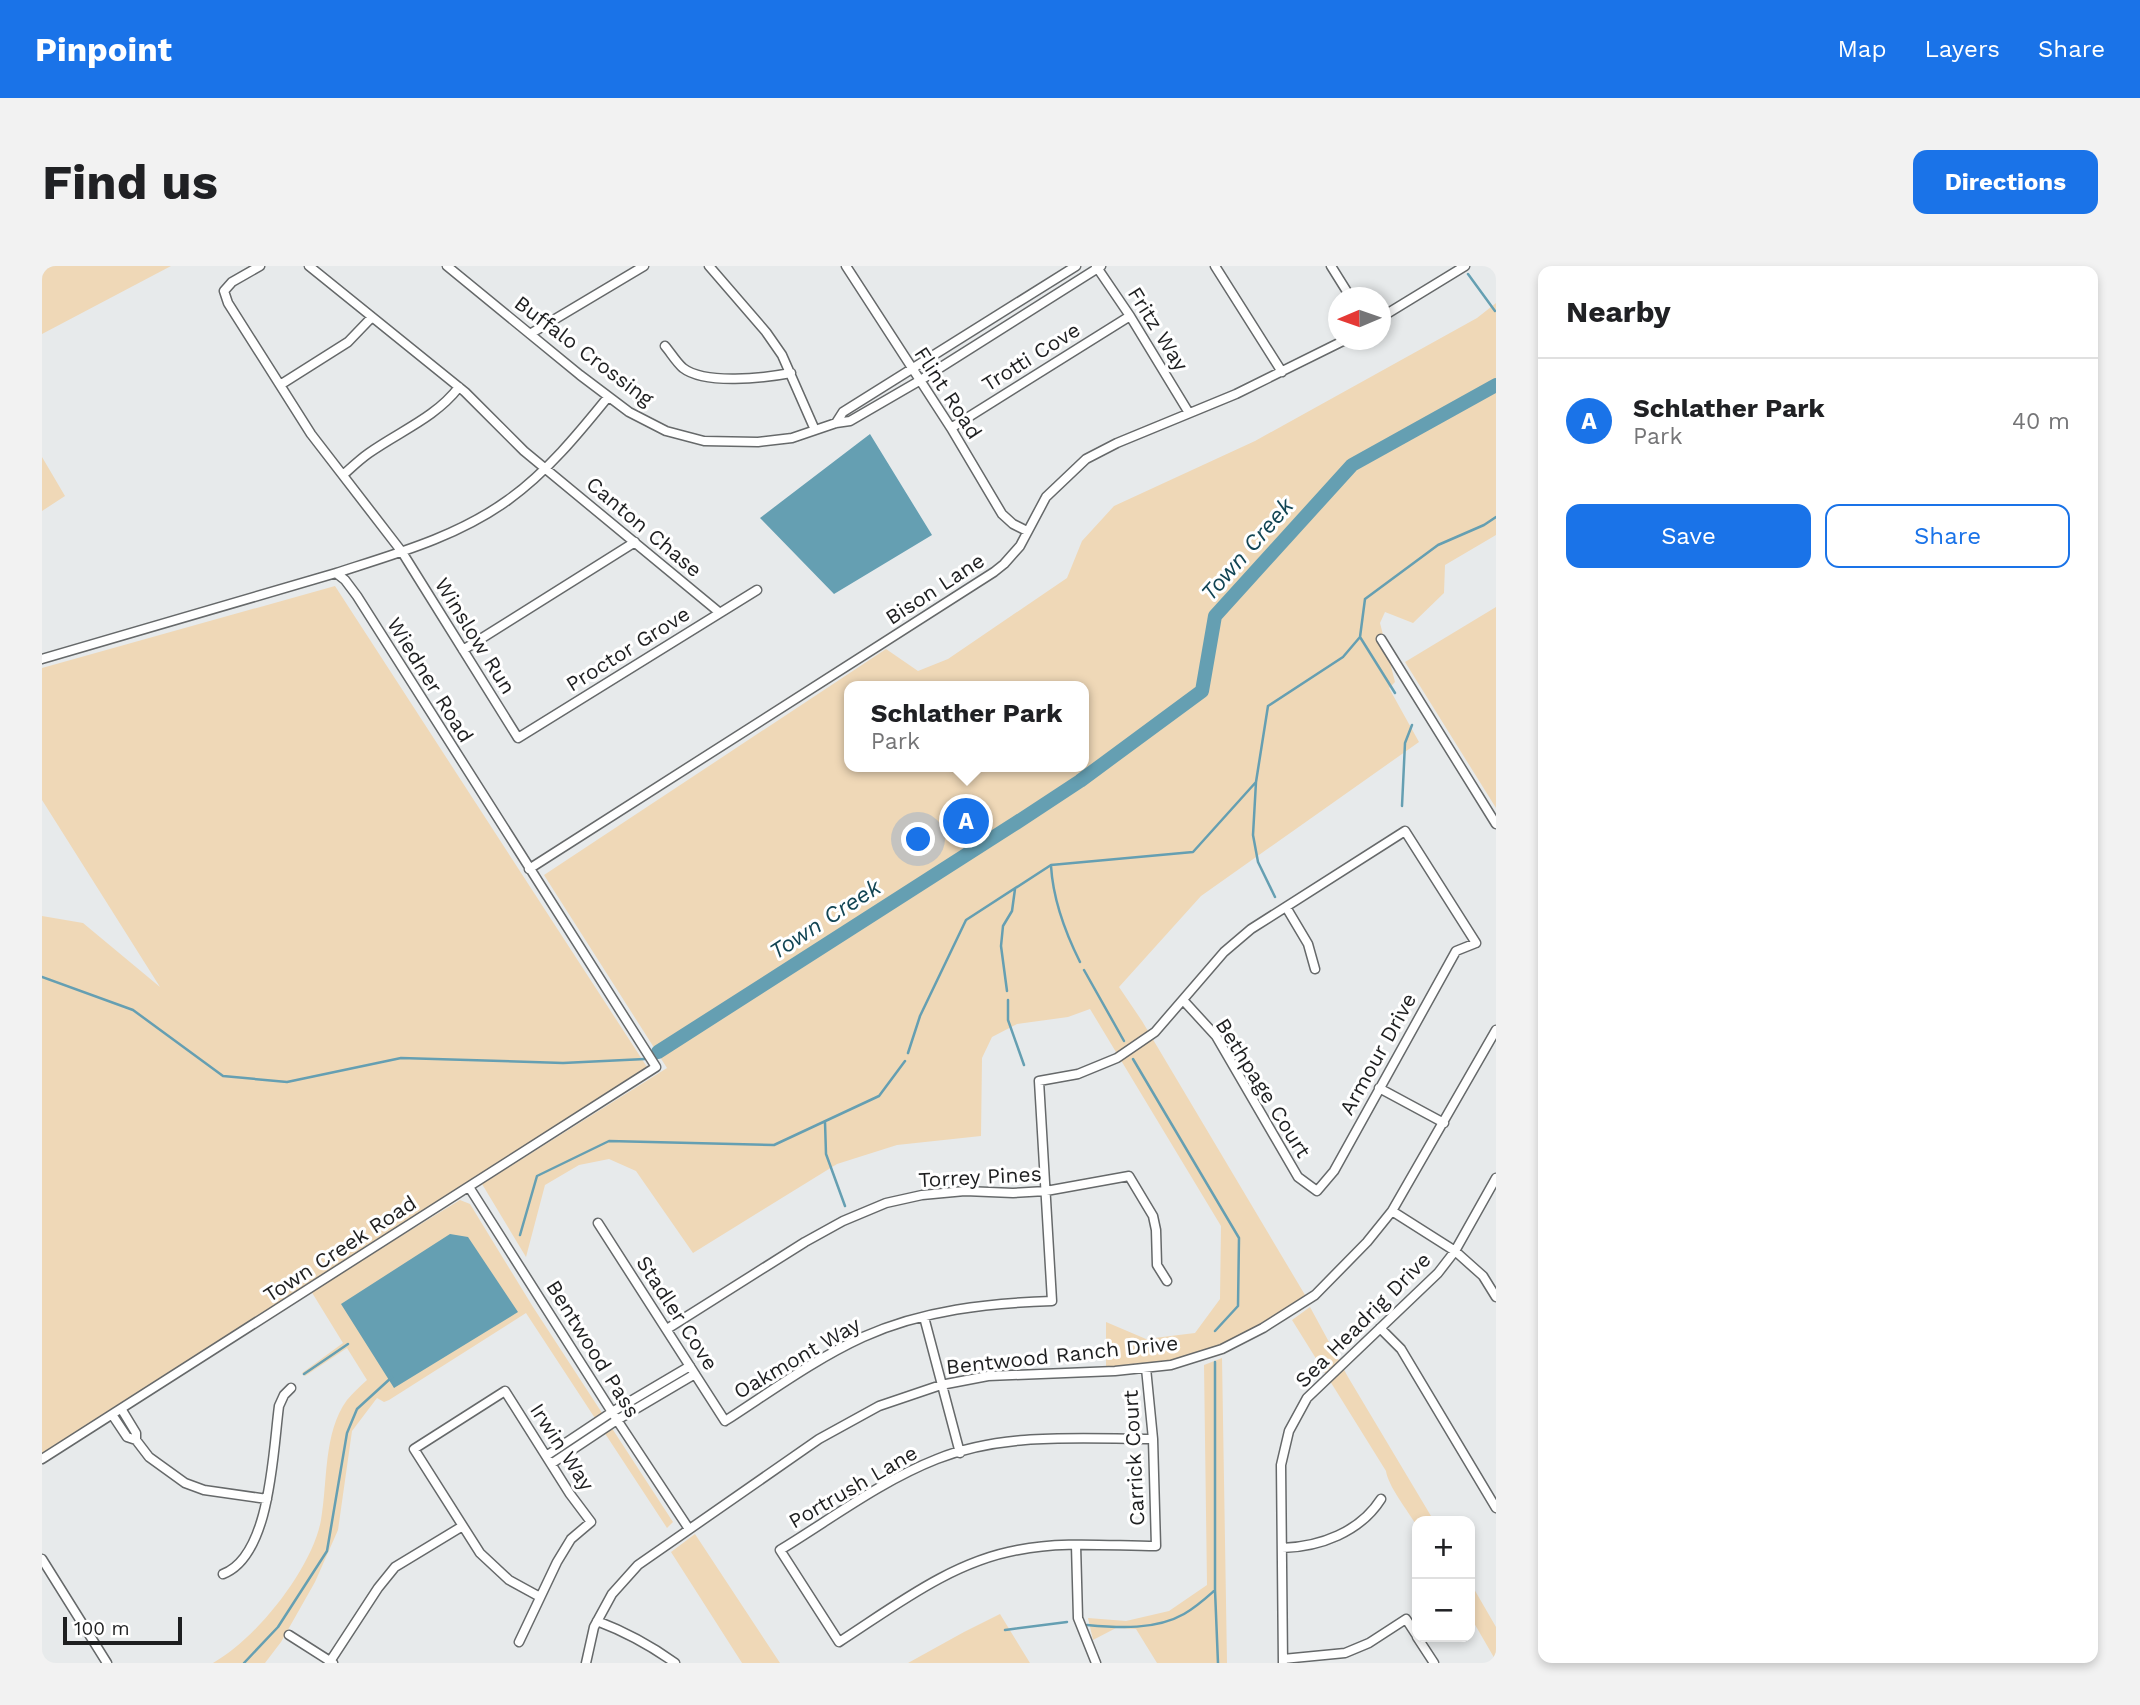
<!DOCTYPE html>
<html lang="en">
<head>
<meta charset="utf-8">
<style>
  :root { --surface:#fff; --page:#f2f2f2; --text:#202124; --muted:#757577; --line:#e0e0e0; --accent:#1a73e8 }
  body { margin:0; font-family:"Work Sans",sans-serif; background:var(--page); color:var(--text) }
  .controls { position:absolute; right:21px; bottom:21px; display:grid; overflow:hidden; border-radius:14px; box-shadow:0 4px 10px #0003 }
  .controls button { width:63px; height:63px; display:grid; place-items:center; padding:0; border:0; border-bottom:2px solid var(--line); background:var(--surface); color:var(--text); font:35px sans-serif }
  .compass { position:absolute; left:1286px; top:21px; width:63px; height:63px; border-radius:50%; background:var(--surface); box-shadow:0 4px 10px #0003; rotate:268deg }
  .scale { position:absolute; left:21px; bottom:18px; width:119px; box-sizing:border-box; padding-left:7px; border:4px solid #1e1f20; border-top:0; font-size:19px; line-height:24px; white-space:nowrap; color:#1e1f20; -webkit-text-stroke:5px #fff; paint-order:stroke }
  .you { position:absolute; left:877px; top:574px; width:24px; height:24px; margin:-18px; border:5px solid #fff; border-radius:50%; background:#1a73e8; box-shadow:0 0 0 10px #1a73e833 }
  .badge { display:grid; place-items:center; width:46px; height:46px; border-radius:50%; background:var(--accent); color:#fff; font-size:23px; font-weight:700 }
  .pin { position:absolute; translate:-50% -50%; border:4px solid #fff; box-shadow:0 2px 7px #0006 }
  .popup { position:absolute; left:802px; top:415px; width:245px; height:91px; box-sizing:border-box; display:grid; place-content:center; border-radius:14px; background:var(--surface); filter:drop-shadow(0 2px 5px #0005); font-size:23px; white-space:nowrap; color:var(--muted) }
  .popup b { font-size:26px; color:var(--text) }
  .popup::after { content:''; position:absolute; left:50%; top:100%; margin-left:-14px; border:14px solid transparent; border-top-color:var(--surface) }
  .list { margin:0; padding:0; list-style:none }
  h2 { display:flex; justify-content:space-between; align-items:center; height:91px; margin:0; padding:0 28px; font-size:30px }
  h2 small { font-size:23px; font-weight:400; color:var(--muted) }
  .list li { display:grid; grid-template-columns:46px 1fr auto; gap:21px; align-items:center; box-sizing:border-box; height:126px; padding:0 28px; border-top:2px solid var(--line) }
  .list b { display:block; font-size:26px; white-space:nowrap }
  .list p { margin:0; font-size:23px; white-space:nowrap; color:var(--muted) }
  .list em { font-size:23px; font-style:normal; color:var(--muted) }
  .actions { display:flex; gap:14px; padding:21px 28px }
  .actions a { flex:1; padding:16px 0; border:2px solid var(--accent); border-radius:14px; text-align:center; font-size:24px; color:var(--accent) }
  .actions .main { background:var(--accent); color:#fff }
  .map { position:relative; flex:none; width:1454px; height:1397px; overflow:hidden; border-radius:14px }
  header { display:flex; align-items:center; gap:42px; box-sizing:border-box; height:98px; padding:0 35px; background:var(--accent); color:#fff }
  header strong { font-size:33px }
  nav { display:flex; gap:38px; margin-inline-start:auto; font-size:24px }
  .intro { display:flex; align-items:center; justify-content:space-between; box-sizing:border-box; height:168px; padding:0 42px }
  h1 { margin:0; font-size:49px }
  .button { padding:18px 32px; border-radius:14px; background:var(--accent); color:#fff; font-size:24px; font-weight:700 }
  main { display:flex; gap:42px; padding:0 42px }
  aside { flex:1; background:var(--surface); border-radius:14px; box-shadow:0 4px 10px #0003 }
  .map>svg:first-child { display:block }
  .green { fill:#efd8b7; fill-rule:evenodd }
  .water { fill:#659fb2 }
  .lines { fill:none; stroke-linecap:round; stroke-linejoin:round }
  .stream { stroke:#659fb2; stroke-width:2.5 }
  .river { stroke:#659fb2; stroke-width:14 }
  .minor-casing { stroke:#66696a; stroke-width:11 }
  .minor { stroke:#fff; stroke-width:8 }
  .labels { text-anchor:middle; stroke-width:6; stroke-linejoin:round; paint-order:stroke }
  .street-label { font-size:21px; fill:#1e1f20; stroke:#fff }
  .water-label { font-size:23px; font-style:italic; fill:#124554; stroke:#fff }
</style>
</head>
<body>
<header>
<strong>Pinpoint</strong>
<nav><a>Map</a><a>Layers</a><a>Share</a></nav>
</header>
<div class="intro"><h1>Find us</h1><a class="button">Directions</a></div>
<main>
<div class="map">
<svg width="1454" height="1397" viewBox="0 0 1454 1397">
  <rect width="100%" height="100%" fill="#e7eaeb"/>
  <path class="green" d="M 0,0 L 129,0 L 0,68 Z
    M 1454,37 L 1454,269 L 1403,299 L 1402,327 L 1371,357 L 1343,346 L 1338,357 L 1353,416 L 1347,422 L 1377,476 L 1159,630 L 1077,721 L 1100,755 L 1266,1034 L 1180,1083 L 1129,1099 L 1064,1106 L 1064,1056 L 1104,1073 L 1153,1067 L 1178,1033 L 1179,960 L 1048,743 L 1026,751 L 975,758 L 950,771 L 940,792 L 939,870 L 855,879 L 795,898 L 651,987 L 594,905 L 567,893 L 537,899 L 503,919 L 484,991 L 440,918 L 625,802 L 502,609 L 844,383 L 876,405 L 906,393 L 1025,312 L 1040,275 L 1072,240 L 1213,175 L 1435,52 ZM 807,420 L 1041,420 L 1041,501 L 807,501 Z
    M 0,191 L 23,230 L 0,245 Z
    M 293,320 L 605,801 L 0,1191 L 0,650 L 41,657 L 118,721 L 0,534 L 0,402 Z
    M 1454,341 L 1454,542 L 1363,396 Z
    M 418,934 L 428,938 L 491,1041 L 631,1256 L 625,1262 L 484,1047 L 347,1134 L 342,1136 L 335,1132 L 310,1165 L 296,1264 L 273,1316 L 239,1376 L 223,1397 L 171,1397 C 214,1373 270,1303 279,1254 C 286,1215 281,1167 305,1134 C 311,1127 318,1120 325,1114 L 305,1082 L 263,1110 L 260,1107 L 301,1077 L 269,1025 Z
    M 1268,1041 L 1306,1111 L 1392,1255 L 1375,1255 L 1375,1260 C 1366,1245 1346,1220 1344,1205 L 1250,1054 Z
    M 1180,1092 L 1185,1397 L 1115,1397 L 1094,1363 L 1074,1362 L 1051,1374 L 1046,1352 L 1084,1355 L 1127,1345 L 1165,1319 L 1162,1099 Z
    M 653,1268 L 738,1397 L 700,1397 L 629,1286 Z
    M 1428,1316 L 1454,1361 L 1454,1395 L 1428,1350 Z
    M 958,1348 L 988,1397 L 866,1397 L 922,1366 Z"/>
  <path class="water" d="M 828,168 L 890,269 L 792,328 L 718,252 Z
    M 408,968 L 426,971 L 476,1046 L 352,1122 L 299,1038 Z"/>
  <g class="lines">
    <path class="stream" d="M 1426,8 L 1453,45
      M 1318,371 L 1353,427
      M 1214,516 L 1211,569 L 1216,596 L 1233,631
      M 1360,540 L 1363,477 L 1370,459
      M 1009,600 C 1011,633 1023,666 1038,696
      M 1042,704 L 1082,775
      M 0,711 L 91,744 L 181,810 L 245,816 L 359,792 L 521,797 L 603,793
      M 965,725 L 959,680 L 961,660 L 970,645 L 973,623
      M 966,734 L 966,754 L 982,799
      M 866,787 L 878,750 L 924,654 L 1009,599 L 1151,586 L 1214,516 L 1226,440 L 1301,391 L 1318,371 L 1323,333 L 1396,279 L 1442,259 L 1454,251
      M 1091,793 L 1197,972 L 1196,1040 L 1173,1065
      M 783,856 L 784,888 L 803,940
      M 478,969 L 495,910 L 567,875 L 732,879 L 837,830 L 863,795
      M 1173,1096 L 1173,1324 L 1176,1397
      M 262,1108 L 306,1078
      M 1045,1359 C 1077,1362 1114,1364 1142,1348 C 1153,1342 1163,1333 1172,1325
      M 963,1364 L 1025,1356
      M 202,1397 L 236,1361 L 285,1285 L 305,1167 L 315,1143 L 350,1111"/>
    <path class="river" d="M 616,786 L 974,557 L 1038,515 L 1160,425 L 1173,350 L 1310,199 L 1454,119"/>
    <defs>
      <path id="minor" d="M 218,0 L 190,16 L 182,25 L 186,37 L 269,168 L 360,286 L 476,472 L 715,324
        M 267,0 L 423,126 L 482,185 L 678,347
        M 405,0 L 538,109 L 587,146 L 624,165 L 662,175 L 716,176 L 750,172 L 794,157 L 808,155 L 877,115 L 1059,0
        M 667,0 L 724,66 L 740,89 L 773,164
        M 804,0 L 909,162 L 960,248 L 971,258 L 985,265
        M 1054,0 L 1088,50 L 1147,147
        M 1173,0 L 1240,106
        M 1289,0 L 1309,32
        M 1338,52 L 1423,0
        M 488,68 L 602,0
        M 623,80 C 629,87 634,96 641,102 C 663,119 722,112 749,107
        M 238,119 L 306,76 L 330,51
        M 794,157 L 801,146 L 1034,0
        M 909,162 L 1088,50
        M 301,209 C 309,202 317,194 327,187 C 358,165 393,152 417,121
        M 294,307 C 353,288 415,271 466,234 C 505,206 536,168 566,131
        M 1339,373 L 1454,558
        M 421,384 L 593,276
        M 0,393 L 294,307 L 303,314 L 315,330 L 614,801 L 0,1193
        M 487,603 L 952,306 L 962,298 L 978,280 L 1004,231 L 1044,193 L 1075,177 L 1194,128 L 1303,74
        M 1244,641 L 1266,678 L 1273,703
        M 1337,822 L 1402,857
        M 427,921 L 575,1154 L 647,1263
        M 1350,945 L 1413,985 L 1441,1010 L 1454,1031
        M 556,957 L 683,1155 C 728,1126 773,1093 821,1071 C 881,1044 947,1037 1010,1035 L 997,815 L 1036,808 L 1075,792 L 1113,766 L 1182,686 L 1209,663 L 1363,565 L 1434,677 L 1414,685 L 1292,905 L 1275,925 L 1256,911 L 1174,770 L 1141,734
        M 882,1051 L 918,1187
        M 1338,1062 L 1359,1083 L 1454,1242
        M 625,1063 L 763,976 L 801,955 L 844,937 L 880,929 L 923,925 L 971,927 L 1004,925 L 1087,910 L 1111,950 L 1114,964 L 1115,999 L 1125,1015
        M 1104,1102 L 1111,1173 L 1114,1280 C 1069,1280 1021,1275 976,1284 C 909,1296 853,1340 797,1376 L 738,1284 C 789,1253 839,1215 895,1193 C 963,1166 1039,1173 1111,1173
        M 80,1144 L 94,1167 L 94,1174
        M 71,1150 L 85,1171 L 94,1174 L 107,1191 L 143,1217 L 162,1224 L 225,1233
        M 504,1190 L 570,1146 L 648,1100
        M 509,1198 L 575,1154 L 653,1108
        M 1034,1279 L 1036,1352 L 1054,1397
        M 1240,1282 C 1278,1281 1318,1266 1339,1233
        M 0,1293 L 65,1397
        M 181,1308 C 229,1290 231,1184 237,1140 L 242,1129 L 249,1122
        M 555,1355 C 584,1366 608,1379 633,1397
        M 247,1369 L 291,1397
        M 1375,1371 L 1392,1397
        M 477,1376 L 515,1296 L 529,1273 L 549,1256 L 528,1228 L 463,1125 L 372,1183 L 438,1287 L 467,1314 L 498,1331
        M 1241,1393 L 1303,1387 L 1327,1377 L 1364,1353 L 1375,1370
        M 287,1397 L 336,1322 L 353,1301 L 419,1261
        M 544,1397 L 552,1361 L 570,1328 L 596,1299 L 777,1173 L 837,1140 L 899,1119 L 946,1110 L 1073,1105 L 1129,1099 L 1180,1083 L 1221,1062 L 1273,1029 L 1325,976 L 1350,945 L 1454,764
        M 1241,1397 L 1239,1199 L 1247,1165 L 1265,1132 L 1396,1007 L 1413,985 L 1454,912"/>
    </defs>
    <use href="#minor" class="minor-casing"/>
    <use href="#minor" class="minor"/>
  </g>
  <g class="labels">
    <g class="street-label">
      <text transform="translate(1116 63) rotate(58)" y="7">Fritz Way</text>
      <text transform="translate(542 85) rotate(37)" y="7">Buffalo Crossing</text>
      <text transform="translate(989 91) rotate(-32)" y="7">Trotti Cove</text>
      <text transform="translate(906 127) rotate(57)" y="7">Flint Road</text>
      <text transform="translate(602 261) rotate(40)" y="7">Canton Chase</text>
      <text transform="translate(893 323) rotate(-33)" y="7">Bison Lane</text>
      <text transform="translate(433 370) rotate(58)" y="7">Winslow Run</text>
      <text transform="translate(586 383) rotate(-32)" y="7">Proctor Grove</text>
      <text transform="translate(388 414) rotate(58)" y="7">Wiedner Road</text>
      <text transform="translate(1336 788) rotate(-61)" y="7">Armour Drive</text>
      <text transform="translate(1221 822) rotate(58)" y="7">Bethpage Court</text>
      <text transform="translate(938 911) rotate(-3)" y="7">Torrey Pines</text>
      <text transform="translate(298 983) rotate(-33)" y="7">Town Creek Road</text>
      <text transform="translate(635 1047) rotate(57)" y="7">Stadler Cove</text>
      <text transform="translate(1321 1054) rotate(-45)" y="7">Sea Headrig Drive</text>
      <text transform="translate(551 1083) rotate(58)" y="7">Bentwood Pass</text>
      <text transform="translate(1020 1089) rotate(-6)" y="7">Bentwood Ranch Drive</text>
      <text transform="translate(755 1092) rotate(-30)" y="7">Oakmont Way</text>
      <text transform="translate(520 1181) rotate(57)" y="7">Irwin Way</text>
      <text transform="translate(1092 1192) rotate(-93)" y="7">Carrick Court</text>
      <text transform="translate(811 1221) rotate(-30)" y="7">Portrush Lane</text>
    </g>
    <g class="water-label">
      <text transform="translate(1205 283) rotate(-49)" y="8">Town Creek</text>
      <text transform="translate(783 653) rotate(-33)" y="8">Town Creek</text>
    </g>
  </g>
</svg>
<div class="controls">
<button>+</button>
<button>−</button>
</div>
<svg class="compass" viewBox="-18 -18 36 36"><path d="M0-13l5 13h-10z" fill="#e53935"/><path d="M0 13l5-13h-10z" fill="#757577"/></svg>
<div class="scale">100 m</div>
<div class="you"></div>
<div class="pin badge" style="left:924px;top:555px">A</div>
<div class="popup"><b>Schlather Park</b>Park</div>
</div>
<aside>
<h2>Nearby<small></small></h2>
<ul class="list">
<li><span class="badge">A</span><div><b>Schlather Park</b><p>Park</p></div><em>40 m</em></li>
</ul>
<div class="actions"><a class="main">Save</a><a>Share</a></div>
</aside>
</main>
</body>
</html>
